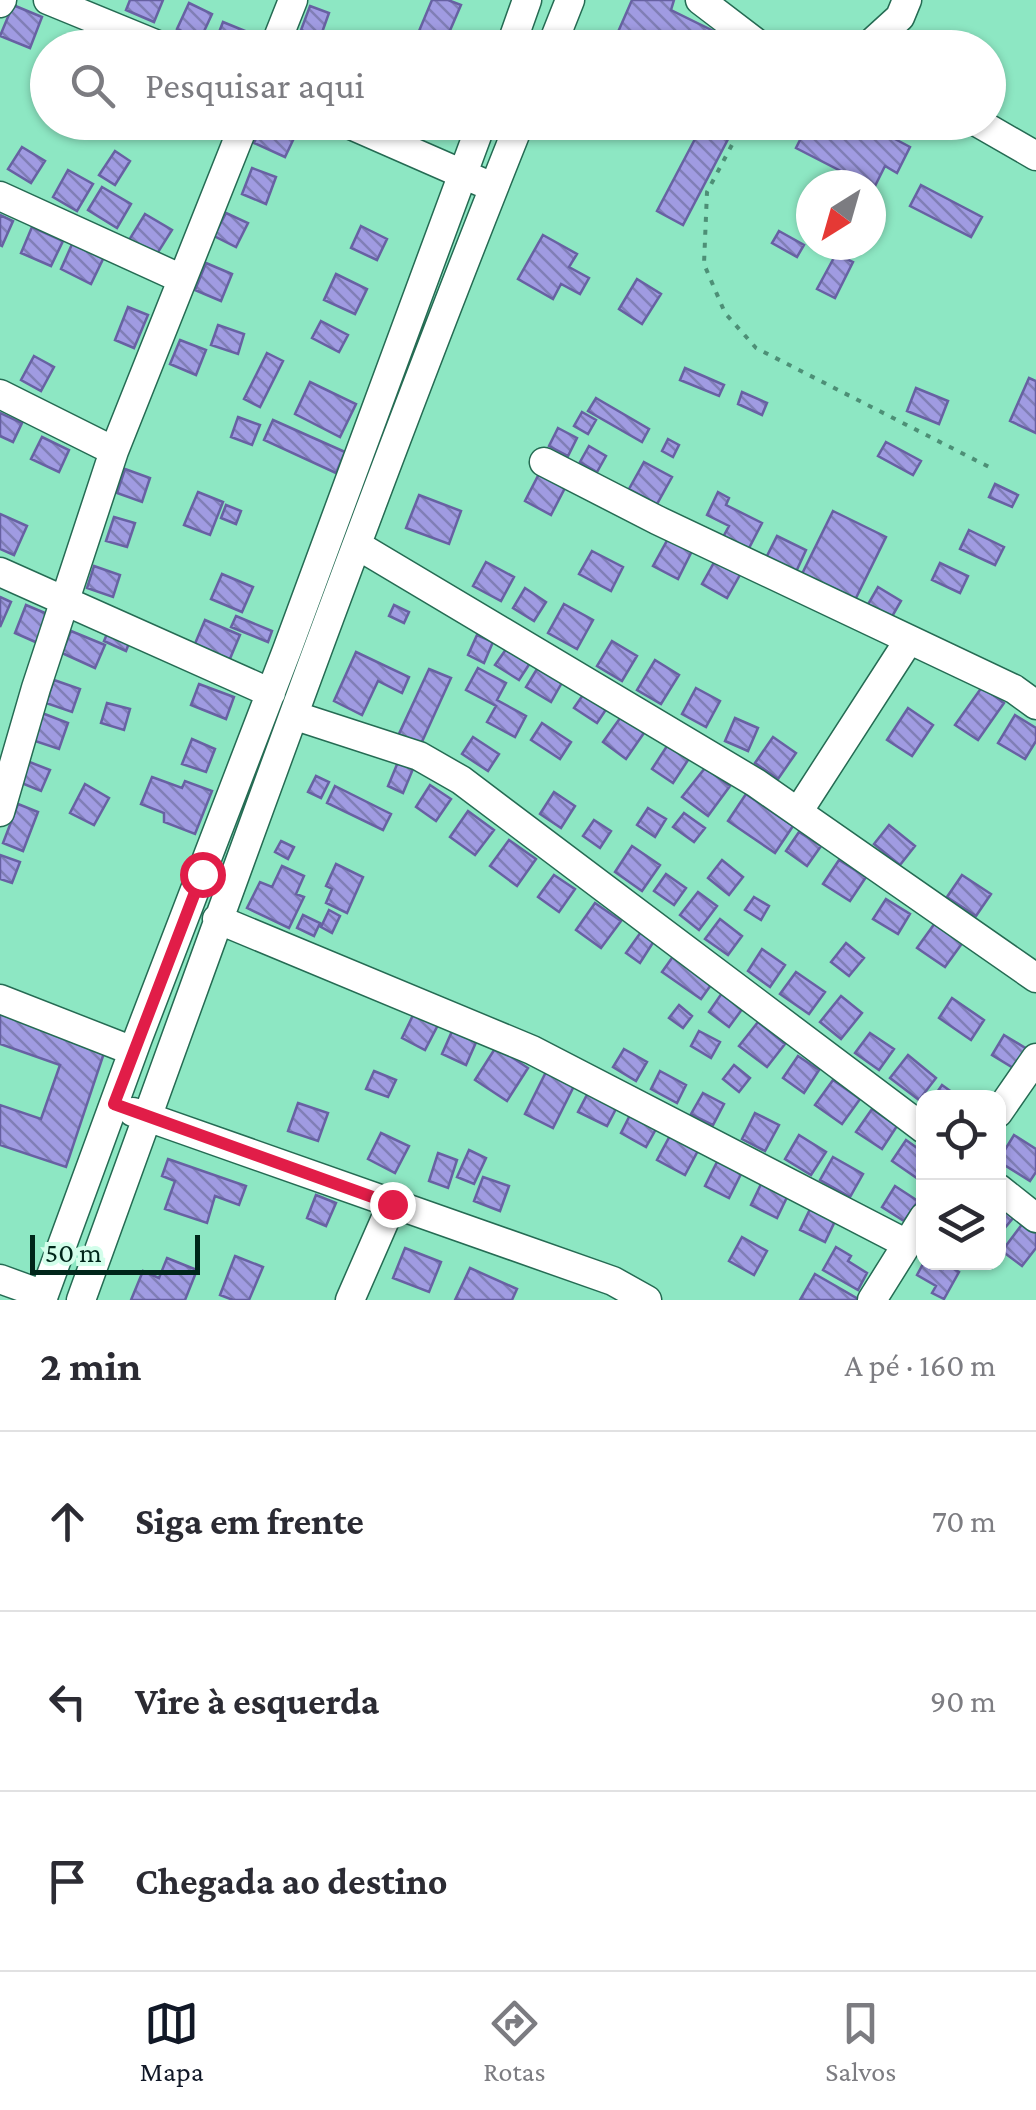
<!DOCTYPE html>
<html lang="pt">
<head>
<meta charset="utf-8">
<style>
  :root { --surface:#fff; --page:#f2f2f3; --text:#2b2b33; --muted:#7c7c81; --line:#e1e1e2; --accent:#111827 }
  body { margin:0; font-family:"Crimson Pro",serif; background:var(--page); color:var(--text) }
  .controls { position:absolute; right:30px; bottom:30px; display:grid; overflow:hidden; border-radius:20px; box-shadow:0 2px 8px #0004 }
  .controls button { width:90px; height:90px; display:grid; place-items:center; padding:0; border:0; border-bottom:2px solid var(--line); background:var(--surface); color:var(--text); font:50px sans-serif }
  .compass { position:absolute; left:796px; top:170px; width:90px; height:90px; border-radius:50%; background:var(--surface); box-shadow:0 2px 8px #0004; rotate:217deg }
  .scale { position:absolute; left:30px; bottom:25px; width:170px; box-sizing:border-box; padding-left:10px; border:5px solid #00261a; border-top:0; font-size:28px; line-height:35px; white-space:nowrap; color:#00261a; -webkit-text-stroke:8px #d3feeb; paint-order:stroke }
  .stop { position:absolute; width:30px; height:30px; margin:-22px; border:8px solid #e11d48; border-radius:50%; background:#fff }
  .stop.end { background:#e11d48; border-color:#fff; box-shadow:0 2px 10px #0008 }
  .list { margin:0; padding:0; list-style:none }
  h2 { display:flex; justify-content:space-between; align-items:center; height:130px; margin:0; padding:0 40px; font-size:42px }
  h2 small { font-size:32px; font-weight:400; color:var(--muted) }
  .list li { display:grid; grid-template-columns:65px 1fr auto; gap:30px; align-items:center; box-sizing:border-box; height:180px; padding:0 40px; border-top:2px solid var(--line) }
  .list b { display:block; font-size:38px; white-space:nowrap }
  .list em { font-size:32px; font-style:normal; color:var(--muted) }
  .icon { flex:none; width:55px; height:55px; fill:none; stroke:currentColor; stroke-width:2; stroke-linecap:round; stroke-linejoin:round }
  .map { position:relative; flex:none; width:1036px; height:1300px; overflow:hidden }
  .search { position:absolute; background:var(--surface); box-shadow:0 2px 8px #0004; left:30px; right:30px; top:30px; height:110px; display:flex; align-items:center; gap:25px; box-sizing:border-box; padding:0 35px; border-radius:55px; color:var(--muted); font-size:38px }
  .sheet { height:670px; background:var(--surface) }
  nav { display:flex; justify-content:space-around; align-items:center; box-sizing:border-box; height:140px; border-top:2px solid var(--line); background:var(--surface); font-size:28px; color:var(--muted) }
  nav a { display:grid; justify-items:center; gap:5px }
  nav .on { color:var(--accent) }
  .map>svg:first-child { display:block }
  .building { fill:url(#building-back-hatch); stroke:#6761a2; stroke-width:2.5 }
  .lines { fill:none; stroke-linecap:round; stroke-linejoin:round }
  .minor-casing { stroke:#256b53; stroke-width:31 }
  .path { stroke:#4d8f76; stroke-width:4; stroke-dasharray:5 8; stroke-linecap:butt }
  .minor { stroke:#fff; stroke-width:28 }
  .route { stroke:#e11d48; stroke-width:12 }
</style>
</head>
<body>
<div class="map">
<svg width="1036" height="1300" viewBox="0 0 1036 1300">
  <defs>
    <pattern id="building-back-hatch" width="6" height="6" patternUnits="userSpaceOnUse" patternTransform="scale(2.5)"><rect width="6" height="6" fill="#a09be2"/><path d="M-1 5l2 2M0 0l6 6M5-1l2 2" fill="none" stroke="#807eb6"/></pattern>
  </defs>
  <rect width="100%" height="100%" fill="#8de7c3"/>
  <path class="building" d="M 130,0 L 163,0 L 154,22 L 126,10 Z
    M 432,0 L 448,0 L 461,5 L 445,42 L 419,31 Z
    M 632,0 L 674,0 L 671,10 L 738,43 L 736,48 L 611,48 Z
    M 189,3 L 212,14 L 200,40 L 177,29 Z
    M 13,5 L 42,17 L 30,48 L 0,36 Z
    M 310,6 L 329,13 L 320,38 L 301,30 Z
    M 223,22 L 250,33 L 244,48 L 214,45 Z
    M 263,122 L 295,136 L 285,157 L 254,143 Z
    M 704,122 L 737,122 L 683,225 L 657,211 Z
    M 809,122 L 903,122 L 895,139 L 910,147 L 897,173 L 885,166 L 874,188 L 796,148 Z
    M 22,147 L 45,161 L 31,183 L 8,169 Z
    M 115,151 L 130,161 L 115,185 L 99,175 Z
    M 252,168 L 276,177 L 266,204 L 242,194 Z
    M 68,170 L 93,184 L 77,211 L 53,197 Z
    M 921,185 L 982,217 L 971,237 L 910,206 Z
    M 102,187 L 131,204 L 117,228 L 88,210 Z
    M 226,213 L 248,223 L 236,247 L 214,236 Z
    M 145,214 L 172,230 L 155,257 L 129,240 Z
    M 0,215 L 13,221 L 2,246 L 0,245 Z
    M 361,226 L 387,239 L 377,260 L 351,248 Z
    M 32,227 L 63,241 L 51,266 L 21,253 Z
    M 779,231 L 804,245 L 797,257 L 772,243 Z
    M 543,235 L 577,254 L 569,267 L 589,278 L 580,294 L 561,284 L 553,299 L 518,279 Z
    M 73,242 L 104,257 L 91,284 L 61,269 Z
    M 836,254 L 853,262 L 835,298 L 817,289 Z
    M 206,263 L 232,274 L 221,301 L 195,290 Z
    M 336,274 L 367,289 L 355,314 L 324,300 Z
    M 637,279 L 661,294 L 642,324 L 619,309 Z
    M 128,307 L 148,315 L 134,348 L 115,340 Z
    M 321,321 L 348,335 L 339,352 L 312,338 Z
    M 218,325 L 244,334 L 238,354 L 211,345 Z
    M 180,340 L 206,350 L 196,375 L 170,364 Z
    M 267,353 L 283,361 L 260,407 L 244,399 Z
    M 34,356 L 54,367 L 41,391 L 21,380 Z
    M 685,368 L 724,385 L 719,396 L 680,380 Z
    M 1029,378 L 1036,381 L 1036,433 L 1010,421 Z
    M 310,382 L 356,404 L 340,437 L 295,414 Z
    M 916,388 L 948,401 L 939,424 L 907,411 Z
    M 742,392 L 767,403 L 762,415 L 738,404 Z
    M 596,398 L 649,429 L 642,442 L 588,411 Z
    M 582,412 L 596,420 L 588,434 L 574,426 Z
    M 0,413 L 22,423 L 13,442 L 0,436 Z
    M 238,417 L 260,425 L 252,445 L 231,437 Z
    M 273,420 L 345,452 L 336,473 L 264,440 Z
    M 558,428 L 577,438 L 568,456 L 549,446 Z
    M 42,437 L 69,450 L 59,472 L 31,459 Z
    M 668,439 L 679,445 L 673,457 L 662,451 Z
    M 886,442 L 921,461 L 913,475 L 878,456 Z
    M 589,446 L 606,456 L 597,472 L 580,462 Z
    M 644,462 L 672,477 L 657,504 L 629,489 Z
    M 125,469 L 150,478 L 142,502 L 117,493 Z
    M 541,470 L 567,484 L 551,515 L 525,501 Z
    M 995,484 L 1018,495 L 1012,507 L 989,497 Z
    M 198,492 L 223,502 L 210,535 L 184,525 Z
    M 718,492 L 729,498 L 726,505 L 762,523 L 747,552 L 722,539 L 729,526 L 707,515 Z
    M 419,495 L 461,511 L 449,544 L 406,528 Z
    M 226,505 L 241,511 L 236,524 L 221,518 Z
    M 833,511 L 886,537 L 854,602 L 801,576 Z
    M 0,514 L 27,526 L 14,555 L 0,549 Z
    M 114,517 L 135,523 L 127,547 L 106,541 Z
    M 969,530 L 1004,547 L 995,565 L 960,549 Z
    M 777,536 L 806,550 L 795,574 L 765,560 Z
    M 669,537 L 693,549 L 678,579 L 653,566 Z
    M 592,551 L 623,567 L 611,591 L 579,574 Z
    M 716,559 L 741,573 L 727,598 L 702,584 Z
    M 486,562 L 514,577 L 501,601 L 473,586 Z
    M 940,563 L 968,576 L 960,593 L 932,580 Z
    M 94,566 L 120,575 L 113,597 L 87,588 Z
    M 222,574 L 253,587 L 242,612 L 211,599 Z
    M 878,587 L 901,601 L 890,620 L 867,606 Z
    M 525,588 L 546,602 L 534,621 L 513,608 Z
    M 0,597 L 11,602 L 0,627 Z
    M 564,604 L 593,620 L 577,649 L 548,633 Z
    M 26,605 L 52,616 L 40,644 L 15,633 Z
    M 394,605 L 409,612 L 404,623 L 389,616 Z
    M 236,616 L 272,631 L 268,642 L 231,627 Z
    M 205,620 L 240,635 L 229,661 L 194,646 Z
    M 109,629 L 131,638 L 126,651 L 104,641 Z
    M 71,631 L 105,645 L 95,668 L 62,653 Z
    M 477,635 L 493,642 L 484,663 L 468,655 Z
    M 612,641 L 637,656 L 622,681 L 597,666 Z
    M 509,645 L 532,660 L 519,680 L 495,665 Z
    M 356,652 L 409,677 L 402,693 L 378,681 L 362,715 L 334,701 Z
    M 655,660 L 679,675 L 661,704 L 637,690 Z
    M 540,664 L 564,679 L 551,702 L 526,687 Z
    M 478,668 L 506,683 L 497,700 L 526,716 L 515,737 L 487,722 L 496,706 L 466,690 Z
    M 429,669 L 451,678 L 420,746 L 398,736 Z
    M 54,680 L 80,689 L 72,712 L 46,703 Z
    M 199,684 L 234,697 L 226,719 L 191,705 Z
    M 982,687 L 1004,703 L 978,740 L 955,725 Z
    M 696,688 L 720,701 L 706,727 L 682,714 Z
    M 587,689 L 609,705 L 597,723 L 574,708 Z
    M 107,703 L 130,709 L 124,730 L 101,723 Z
    M 908,708 L 933,725 L 912,756 L 887,740 Z
    M 42,713 L 68,723 L 59,749 L 32,740 Z
    M 623,714 L 646,730 L 626,759 L 603,742 Z
    M 1015,715 L 1036,728 L 1036,741 L 1025,759 L 998,743 Z
    M 735,718 L 758,728 L 748,751 L 725,741 Z
    M 542,723 L 571,742 L 560,759 L 531,740 Z
    M 473,737 L 499,754 L 488,771 L 462,754 Z
    M 773,737 L 796,753 L 778,779 L 755,763 Z
    M 192,739 L 215,749 L 206,772 L 182,764 Z
    M 669,743 L 690,757 L 673,783 L 652,769 Z
    M 27,761 L 50,770 L 41,791 L 19,782 Z
    M 398,762 L 413,769 L 403,793 L 388,786 Z
    M 705,768 L 730,786 L 708,816 L 682,797 Z
    M 316,776 L 329,782 L 321,798 L 308,792 Z
    M 152,777 L 182,788 L 185,781 L 212,791 L 195,834 L 164,822 L 164,813 L 141,804 Z
    M 85,784 L 109,798 L 94,825 L 70,813 Z
    M 430,785 L 451,799 L 436,821 L 416,807 Z
    M 335,786 L 391,814 L 383,830 L 327,803 Z
    M 554,792 L 575,806 L 561,828 L 540,814 Z
    M 746,794 L 793,826 L 775,853 L 728,821 Z
    M 18,804 L 38,812 L 23,851 L 3,843 Z
    M 648,808 L 666,819 L 655,837 L 637,825 Z
    M 468,811 L 494,830 L 475,855 L 450,837 Z
    M 684,813 L 705,828 L 694,842 L 673,827 Z
    M 594,820 L 611,831 L 600,848 L 583,836 Z
    M 889,825 L 915,846 L 900,865 L 874,844 Z
    M 799,832 L 821,846 L 807,866 L 786,851 Z
    M 509,840 L 536,859 L 517,886 L 490,866 Z
    M 281,841 L 294,847 L 288,859 L 275,852 Z
    M 632,846 L 660,865 L 642,891 L 615,872 Z
    M 0,855 L 20,862 L 12,883 L 0,879 Z
    M 722,860 L 743,877 L 729,895 L 708,878 Z
    M 839,860 L 866,877 L 850,901 L 823,884 Z
    M 336,864 L 363,877 L 347,913 L 326,903 L 332,889 L 326,886 Z
    M 282,866 L 304,876 L 296,894 L 304,897 L 289,928 L 247,908 L 260,882 L 272,887 Z
    M 666,874 L 686,888 L 674,905 L 654,891 Z
    M 554,875 L 575,889 L 559,912 L 538,897 Z
    M 962,875 L 991,894 L 976,916 L 947,897 Z
    M 698,892 L 717,906 L 699,930 L 680,915 Z
    M 754,897 L 769,906 L 761,920 L 745,910 Z
    M 886,899 L 910,914 L 898,934 L 873,919 Z
    M 595,903 L 621,921 L 601,948 L 576,930 Z
    M 329,910 L 340,916 L 332,933 L 321,927 Z
    M 303,915 L 320,923 L 314,936 L 297,928 Z
    M 720,919 L 742,936 L 728,955 L 705,939 Z
    M 935,923 L 963,942 L 945,967 L 917,948 Z
    M 641,932 L 654,941 L 640,963 L 626,953 Z
    M 846,943 L 864,958 L 849,976 L 831,962 Z
    M 762,949 L 785,965 L 770,987 L 748,971 Z
    M 674,955 L 713,982 L 701,999 L 662,972 Z
    M 796,972 L 825,992 L 809,1014 L 780,994 Z
    M 722,993 L 743,1008 L 729,1027 L 709,1012 Z
    M 841,996 L 862,1013 L 841,1039 L 820,1022 Z
    M 952,998 L 984,1020 L 971,1040 L 939,1018 Z
    M 679,1005 L 692,1016 L 683,1028 L 669,1018 Z
    M 415,1011 L 439,1023 L 425,1050 L 402,1038 Z
    M 0,1014 L 105,1050 L 66,1167 L 0,1145 L 0,1105 L 41,1119 L 60,1065 L 0,1044 Z
    M 758,1022 L 785,1044 L 767,1067 L 739,1046 Z
    M 453,1029 L 477,1040 L 466,1065 L 442,1054 Z
    M 699,1031 L 720,1042 L 711,1058 L 691,1046 Z
    M 870,1033 L 894,1049 L 879,1070 L 855,1053 Z
    M 1004,1035 L 1027,1049 L 1015,1069 L 992,1055 Z
    M 496,1047 L 528,1068 L 507,1101 L 475,1080 Z
    M 624,1049 L 647,1062 L 636,1081 L 613,1067 Z
    M 908,1055 L 936,1078 L 919,1100 L 890,1078 Z
    M 798,1056 L 819,1070 L 804,1093 L 783,1078 Z
    M 734,1065 L 750,1078 L 739,1092 L 723,1079 Z
    M 547,1070 L 575,1084 L 553,1128 L 525,1114 Z
    M 374,1071 L 396,1080 L 388,1097 L 366,1089 Z
    M 660,1071 L 686,1085 L 677,1103 L 651,1089 Z
    M 833,1080 L 860,1099 L 842,1124 L 815,1105 Z
    M 942,1085 L 960,1098 L 933,1098 Z
    M 589,1091 L 618,1105 L 607,1126 L 578,1112 Z
    M 703,1093 L 724,1104 L 713,1125 L 691,1114 Z
    M 298,1103 L 328,1113 L 318,1141 L 288,1131 Z
    M 872,1109 L 897,1126 L 882,1149 L 856,1132 Z
    M 755,1113 L 779,1125 L 765,1151 L 742,1139 Z
    M 630,1115 L 656,1129 L 646,1147 L 621,1133 Z
    M 673,1130 L 701,1145 L 685,1175 L 657,1160 Z
    M 381,1133 L 409,1146 L 395,1173 L 368,1159 Z
    M 799,1135 L 826,1152 L 811,1175 L 785,1159 Z
    M 1014,1135 L 1036,1149 L 1036,1172 L 1030,1181 L 998,1161 Z
    M 906,1140 L 924,1153 L 924,1183 L 892,1161 Z
    M 469,1150 L 486,1158 L 474,1184 L 457,1177 Z
    M 438,1153 L 457,1160 L 448,1188 L 429,1181 Z
    M 833,1157 L 863,1174 L 850,1197 L 820,1180 Z
    M 168,1159 L 246,1186 L 239,1205 L 215,1196 L 207,1223 L 165,1209 L 175,1181 L 162,1176 Z
    M 718,1160 L 742,1172 L 729,1198 L 705,1186 Z
    M 483,1177 L 509,1186 L 500,1211 L 474,1201 Z
    M 763,1180 L 789,1193 L 777,1218 L 751,1205 Z
    M 895,1186 L 918,1201 L 904,1221 L 882,1207 Z
    M 316,1195 L 336,1203 L 326,1226 L 307,1218 Z
    M 812,1205 L 837,1217 L 825,1242 L 800,1230 Z
    M 998,1205 L 1014,1217 L 998,1236 Z
    M 1023,1223 L 1036,1233 L 1036,1248 L 1022,1266 L 1002,1251 Z
    M 742,1237 L 767,1251 L 754,1275 L 729,1261 Z
    M 836,1247 L 851,1256 L 848,1261 L 867,1273 L 858,1290 L 823,1270 Z
    M 405,1248 L 441,1262 L 429,1292 L 393,1278 Z
    M 235,1256 L 263,1267 L 249,1300 L 233,1300 L 220,1295 Z
    M 167,1258 L 197,1270 L 185,1300 L 131,1300 L 143,1271 L 159,1278 Z
    M 924,1262 L 943,1269 L 946,1264 L 959,1272 L 944,1299 L 932,1293 L 936,1286 L 917,1275 Z
    M 470,1268 L 517,1289 L 512,1300 L 455,1300 Z
    M 815,1274 L 860,1300 L 800,1300 Z"/>
  <g class="lines">
    <defs>
      <path id="minor" d="M 48,0 L 165,48
        M 700,0 L 763,48
        M 0,3 L 2,0
        M 274,48 L 293,0
        M 510,48 L 527,0
        M 551,48 L 570,0
        M 866,48 L 900,17 L 907,0
        M 344,122 L 481,182
        M 977,122 L 1036,156
        M 0,196 L 182,279
        M 0,394 L 114,451
        M 544,462 L 657,520 L 1014,689 L 1036,705
        M 357,545 L 756,783 L 1036,978
        M 0,572 L 271,693
        M 296,716 L 419,756 L 461,780 L 924,1129
        M 0,812 L 36,688 L 114,451 L 245,122
        M 798,812 L 909,640
        M 217,919 L 532,1050 L 905,1243
        M 0,999 L 133,1051
        M 133,1112 L 613,1281 L 647,1300
        M 998,1113 L 1036,1058
        M 998,1188 L 1036,1218
        M 0,1279 L 44,1295
        M 42,1300 L 138,1038 L 287,650 L 482,122
        M 81,1300 C 224,906 364,511 520,122
        M 350,1300 L 392,1204
        M 872,1300 L 924,1217"/>
    </defs>
    <use href="#minor" class="minor-casing"/>
    <path class="path" d="M 744,122 L 707,192 L 704,264 L 725,313 L 756,348 L 989,467"/>
    <use href="#minor" class="minor"/>
  </g>
  <g class="lines">
    <path class="route" d="M 202,874 L 114,1104 L 392,1204"/>
  </g>
</svg>
<div class="controls">
<button><svg class="icon" aria-label="locate" viewBox="0 0 24 24"><circle cx="12" cy="12" r="6"/><path d="M12 2v4M12 18v4M2 12h4M18 12h4"/></svg></button>
<button><svg class="icon" aria-label="layers" viewBox="0 0 24 24"><path d="M12 4l9 5-9 5-9-5zM3 14l9 5 9-5"/></svg></button>
</div>
<svg class="compass" viewBox="-18 -18 36 36"><path d="M0-13l5 13h-10z" fill="#e53935"/><path d="M0 13l5-13h-10z" fill="#7c7c81"/></svg>
<div class="scale">50 m</div>
<div class="stop" style="left:202px;top:874px"></div>
<div class="stop end" style="left:392px;top:1204px"></div>
<div class="search"><svg class="icon" aria-label="search" viewBox="0 0 24 24"><circle cx="10" cy="10" r="6"/><path d="M15 15l6 6"/></svg>Pesquisar aqui</div>
</div>
<section class="sheet">
<h2>2 min<small>A pé · 160 m</small></h2>
<ul class="list">
<li><svg class="icon" aria-label="ahead" viewBox="0 0 24 24"><path d="M12 20V5M6 11l6-6 6 6"/></svg><div><b>Siga em frente</b></div><em>70 m</em></li>
<li><svg class="icon" aria-label="left" viewBox="0 0 24 24"><path d="M17 20v-9H6M10 6l-5 5 5 5"/></svg><div><b>Vire à esquerda</b></div><em>90 m</em></li>
<li><svg class="icon" aria-label="arrive" viewBox="0 0 24 24"><path d="M6 21V4h12l-3 4 3 4H6"/></svg><div><b>Chegada ao destino</b></div></li>
</ul>
</section>
<nav>
<a class="on"><svg class="icon" aria-label="map" viewBox="0 0 24 24"><path d="M3 6l6-2 6 2 6-2v14l-6 2-6-2-6 2zM9 4v14M15 6v14"/></svg>Mapa</a>
<a><svg class="icon" aria-label="directions" viewBox="0 0 24 24"><path d="M12 3l9 9-9 9-9-9zM9 14v-3h6M13 9l2 2-2 2"/></svg>Rotas</a>
<a><svg class="icon" aria-label="saved" viewBox="0 0 24 24"><path d="M7 4h10v16l-5-4-5 4z"/></svg>Salvos</a>
</nav>
</body>
</html>
